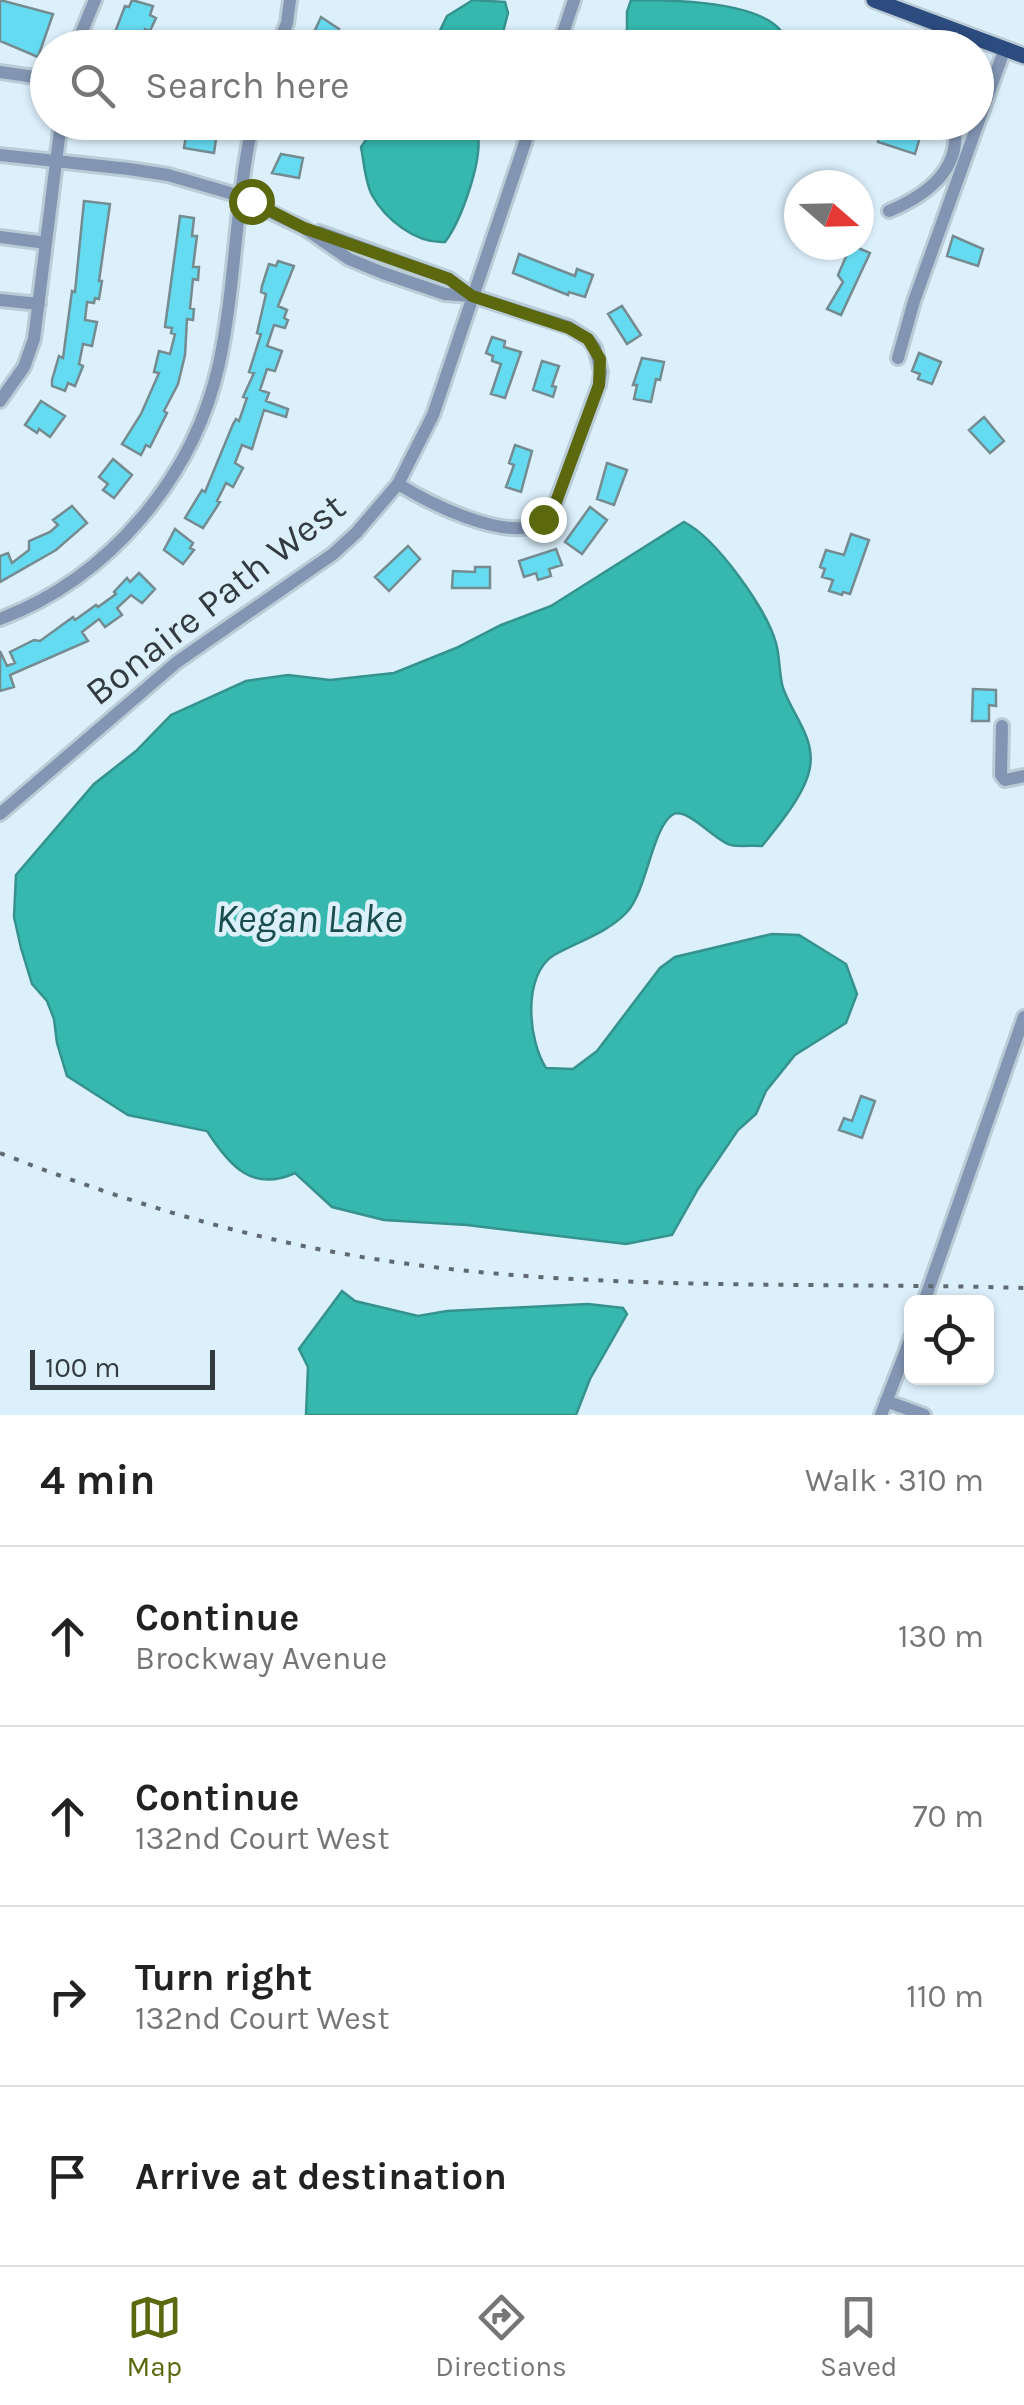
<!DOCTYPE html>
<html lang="en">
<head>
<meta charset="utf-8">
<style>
  :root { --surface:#fff; --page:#f2f2f2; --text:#222; --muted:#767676; --line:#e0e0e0; --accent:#5c680e }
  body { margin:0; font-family:Karla,sans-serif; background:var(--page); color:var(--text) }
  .controls { position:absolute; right:30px; bottom:30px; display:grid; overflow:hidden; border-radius:15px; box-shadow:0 2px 8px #0004 }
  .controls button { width:90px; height:90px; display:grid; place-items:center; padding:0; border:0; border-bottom:2px solid var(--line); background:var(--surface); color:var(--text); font:50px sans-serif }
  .compass { position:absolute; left:784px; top:170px; width:90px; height:90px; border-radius:50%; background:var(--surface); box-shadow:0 2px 8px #0004; rotate:110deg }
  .scale { position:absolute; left:30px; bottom:25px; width:185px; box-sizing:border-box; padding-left:10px; border:5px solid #333b40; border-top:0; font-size:28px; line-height:35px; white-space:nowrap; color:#333b40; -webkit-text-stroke:8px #dcf0fc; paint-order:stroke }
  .stop { position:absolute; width:30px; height:30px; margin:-22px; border:8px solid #5c680e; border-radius:50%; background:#fff }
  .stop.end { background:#5c680e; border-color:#fff; box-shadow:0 2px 10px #0008 }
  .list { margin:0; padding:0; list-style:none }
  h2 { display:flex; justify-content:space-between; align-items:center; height:130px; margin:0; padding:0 40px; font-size:42px }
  h2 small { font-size:32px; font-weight:400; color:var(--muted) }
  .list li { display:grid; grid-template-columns:65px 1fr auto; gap:30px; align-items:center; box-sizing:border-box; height:180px; padding:0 40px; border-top:2px solid var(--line) }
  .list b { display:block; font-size:38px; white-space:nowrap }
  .list p { margin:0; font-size:32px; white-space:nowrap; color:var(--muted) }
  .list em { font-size:32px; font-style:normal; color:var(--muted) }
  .icon { flex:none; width:55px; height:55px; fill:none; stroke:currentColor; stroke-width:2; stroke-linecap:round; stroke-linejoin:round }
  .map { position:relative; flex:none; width:1024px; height:1415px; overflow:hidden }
  .search { position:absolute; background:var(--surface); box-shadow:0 2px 8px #0004; left:30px; right:30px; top:30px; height:110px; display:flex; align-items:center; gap:25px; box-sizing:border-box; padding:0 35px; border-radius:55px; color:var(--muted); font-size:38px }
  .sheet { height:850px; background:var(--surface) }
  nav { display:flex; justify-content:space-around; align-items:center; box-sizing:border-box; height:140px; border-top:2px solid var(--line); background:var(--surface); font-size:28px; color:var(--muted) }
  nav a { display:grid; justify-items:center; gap:5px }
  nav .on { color:var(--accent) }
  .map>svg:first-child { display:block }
  .water { fill:#36b8af; stroke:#35928e; stroke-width:2.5 }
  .building { fill:#65dbf1; stroke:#748b90; stroke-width:2.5 }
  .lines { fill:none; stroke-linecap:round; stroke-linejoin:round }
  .minor-casing { stroke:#baccd6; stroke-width:18 }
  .major-casing { stroke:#baccd6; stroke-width:20 }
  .minor { stroke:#8295b2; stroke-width:12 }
  .major { stroke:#2c4b7e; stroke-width:15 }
  .rail { stroke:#5e6970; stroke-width:4; stroke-dasharray:5 10; stroke-linecap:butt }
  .route { stroke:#5c680e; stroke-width:12 }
  .labels { text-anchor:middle; stroke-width:9; stroke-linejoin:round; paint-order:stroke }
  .street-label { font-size:38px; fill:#333b40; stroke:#dcf0fc }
  .water-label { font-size:40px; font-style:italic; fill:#194e4a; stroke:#dcf0fc }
</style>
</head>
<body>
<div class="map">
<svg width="1024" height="1415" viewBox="0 0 1024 1415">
  <rect width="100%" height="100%" fill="#dcf0fc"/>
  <path class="water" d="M 473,0 L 505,2 L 508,13 L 499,47 L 432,47 L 447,16 Z
    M 631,0 C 674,0 783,0 788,47 L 627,47 L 627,12 Z
    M 378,122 L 463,123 L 478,135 C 482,162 461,221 445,242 C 416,244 385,219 372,195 C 365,182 364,162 361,147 Z
    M 684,522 C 716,538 766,608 776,643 C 780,657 779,674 783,688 C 792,714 815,737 810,767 C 806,793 778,826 762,846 C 752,845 740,847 731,845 C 716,842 686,805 672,815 C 652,829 647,890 627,912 C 609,932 577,942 554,955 C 522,975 528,1040 546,1068 L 573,1069 L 597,1051 L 660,968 L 675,957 L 772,934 L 799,935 L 846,964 L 857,994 L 846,1023 L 795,1055 L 766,1091 L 756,1114 L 738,1130 L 698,1189 L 672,1235 L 626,1244 L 467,1225 L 384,1220 L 332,1207 L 295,1173 C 252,1193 229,1165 207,1131 L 128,1115 L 67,1076 L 57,1043 L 54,1019 L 47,1001 L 32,984 L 21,948 L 14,917 L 16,875 L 94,784 L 136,751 L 171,715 L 246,681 L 288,675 L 330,680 L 394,673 L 456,648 L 501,625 L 551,606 Z
    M 342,1291 L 355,1301 L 418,1316 L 447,1311 L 588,1304 L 623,1308 L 627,1314 L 590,1379 L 576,1415 L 306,1415 L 308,1367 L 299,1349 Z"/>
  <path class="building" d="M 0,0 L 53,14 L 38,57 L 0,41 Z
    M 132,0 L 153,6 L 150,15 L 156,18 L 150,31 L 145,29 L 137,48 L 109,48 L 125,6 L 129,7 Z
    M 321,17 L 339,29 L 336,36 L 364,48 L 313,48 L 314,43 L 310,41 Z
    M 188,123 L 211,127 L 209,138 L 216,139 L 214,153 L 184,148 Z
    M 883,126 L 901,127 L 920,137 L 915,154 L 878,142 Z
    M 281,154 L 303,158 L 299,178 L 272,173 Z
    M 84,201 L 110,204 L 99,281 L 102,281 L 99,299 L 95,298 L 94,303 L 87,302 L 85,320 L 97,322 L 92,346 L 83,344 L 79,364 L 83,366 L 75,386 L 68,383 L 65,391 L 52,386 L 52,380 L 59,356 L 63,358 L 72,291 L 75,292 Z
    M 180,216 L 194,218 L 192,236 L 197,236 L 193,267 L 199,267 L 198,280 L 193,279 L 190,308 L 194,309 L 193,320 L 187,319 L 185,355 L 178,384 L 164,411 L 167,413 L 150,447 L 146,445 L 141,455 L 122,444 L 141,414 L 159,373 L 154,372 L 159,351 L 170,354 L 175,334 L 171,333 L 172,328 L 165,327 Z
    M 953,236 L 983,249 L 978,266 L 947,256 Z
    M 851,245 L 870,253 L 841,315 L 827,309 L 843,282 L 838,275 Z
    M 519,254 L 575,276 L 577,269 L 593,275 L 585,297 L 569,292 L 568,295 L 513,273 Z
    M 278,261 L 294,266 L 278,306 L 287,310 L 284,318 L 288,320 L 285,328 L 274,325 L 267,346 L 282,351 L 275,371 L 267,369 L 260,390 L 269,393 L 266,401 L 288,409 L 286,417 L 264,410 L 252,449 L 242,445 L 235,463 L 243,468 L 233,487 L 226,483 L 217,501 L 220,502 L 203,528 L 185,518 L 202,490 L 205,492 L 233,424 L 236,419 L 239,421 L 247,398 L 243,397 L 254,373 L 249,372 L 261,334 L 257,333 L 266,294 L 261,292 L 262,286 L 269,264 L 276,266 Z
    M 622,306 L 641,335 L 627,344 L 608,314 Z
    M 492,337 L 505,341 L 504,347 L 521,352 L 505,398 L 491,394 L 501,364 L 492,361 L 493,356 L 486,353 Z
    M 919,353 L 941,362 L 932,384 L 918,379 L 920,374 L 912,371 Z
    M 642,358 L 664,362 L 660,380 L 656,379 L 651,402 L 634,399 L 637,385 L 633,385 Z
    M 542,361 L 559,366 L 552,386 L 556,387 L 553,397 L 533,390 Z
    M 41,401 L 65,416 L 50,437 L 39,429 L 37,433 L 25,425 Z
    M 984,417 L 1004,441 L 990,453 L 969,430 Z
    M 515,445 L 532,451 L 521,492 L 506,487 L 514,465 L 509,463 Z
    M 113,459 L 132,475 L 114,498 L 103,490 L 108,484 L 99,477 Z
    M 607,463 L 627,470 L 614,505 L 597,499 Z
    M 72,506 L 87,523 L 56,550 L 0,582 L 0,556 L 8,553 L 12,563 L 29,550 L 29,541 L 50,532 L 58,525 L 53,520 Z
    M 590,507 L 607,520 L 582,554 L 565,542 Z
    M 175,529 L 193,543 L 190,548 L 194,550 L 183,564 L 164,550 Z
    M 851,534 L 869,540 L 850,594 L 843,592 L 842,595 L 829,591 L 833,580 L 822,577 L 825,569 L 820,567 L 826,550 L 844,555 Z
    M 408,546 L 420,559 L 389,591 L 375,577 Z
    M 556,549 L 562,565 L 549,569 L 551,576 L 538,580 L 536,573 L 524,577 L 519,561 Z
    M 475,567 L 490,567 L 490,588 L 452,588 L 453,571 L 475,572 Z
    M 139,573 L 155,589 L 142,603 L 131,595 L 117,608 L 122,615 L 105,627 L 99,619 L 82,632 L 88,641 L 10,675 L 14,687 L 0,691 L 0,651 L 7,666 L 15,663 L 10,652 L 34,640 L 40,641 L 73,617 L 75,620 L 96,605 L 98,607 L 116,594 L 114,592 L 127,578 L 130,582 Z
    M 973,689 L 996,690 L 996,706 L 989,705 L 989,721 L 972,721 Z
    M 861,1096 L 875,1101 L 862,1138 L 839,1130 L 844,1118 L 852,1121 Z"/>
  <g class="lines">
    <defs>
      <path id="minor" d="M 75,48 L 95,0
        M 277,48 L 287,23 L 290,0
        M 558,48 L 574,0
        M 933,48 L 944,26
        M 0,72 L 48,79
        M 0,155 L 129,169 L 168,175 L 230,193 L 304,228 L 349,259 L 383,273 L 445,294 L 472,296 L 569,327 L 588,339 L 595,348 L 601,372 L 599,385 L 556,502 L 536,525 C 500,539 429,503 398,484
        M 889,211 C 927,195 963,169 954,122
        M 319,232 L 449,279 L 470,295
        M 0,237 L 46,243
        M 0,300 L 39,304
        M 898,358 L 914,301 L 1005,48
        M 0,401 L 24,367 L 34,339 L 61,122
        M 0,619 C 109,578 194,477 219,364 C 236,284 235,202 253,122
        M 1002,726 L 1001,775 L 1005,780 L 1024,776
        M 0,814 L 177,662 L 333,554 L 356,533 L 398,484 L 433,415 L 532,122
        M 924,1302 L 1024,1017
        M 886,1401 L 924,1415
        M 881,1415 L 912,1335"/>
      <path id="major" d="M 874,0 L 1024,56"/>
    </defs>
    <use href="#minor" class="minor-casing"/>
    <use href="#major" class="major-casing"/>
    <use href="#minor" class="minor"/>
    <use href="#major" class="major"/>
    <path class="rail" d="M 0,1153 C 135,1206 273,1247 417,1265 C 615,1291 824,1282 1024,1288"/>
  </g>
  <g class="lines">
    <path class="route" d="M 251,201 L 304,228 L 449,279 L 472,296 L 569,328 L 588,339 L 600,359 L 599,385 L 556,502 L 543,519"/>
  </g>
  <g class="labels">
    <g class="street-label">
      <text transform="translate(215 599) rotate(-38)" y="13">Bonaire Path West</text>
    </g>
    <g class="water-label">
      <text x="309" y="932">Kegan Lake</text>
    </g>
  </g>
</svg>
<div class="controls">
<button><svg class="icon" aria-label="locate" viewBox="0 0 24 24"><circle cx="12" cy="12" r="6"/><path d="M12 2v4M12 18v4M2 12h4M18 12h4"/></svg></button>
</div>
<svg class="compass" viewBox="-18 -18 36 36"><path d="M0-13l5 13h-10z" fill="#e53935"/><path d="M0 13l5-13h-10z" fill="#767676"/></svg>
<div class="scale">100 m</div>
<div class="stop" style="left:251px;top:201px"></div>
<div class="stop end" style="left:543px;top:519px"></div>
<div class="search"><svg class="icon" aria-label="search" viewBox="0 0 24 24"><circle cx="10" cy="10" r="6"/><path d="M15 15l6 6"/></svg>Search here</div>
</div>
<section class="sheet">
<h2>4 min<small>Walk · 310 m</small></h2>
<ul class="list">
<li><svg class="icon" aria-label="ahead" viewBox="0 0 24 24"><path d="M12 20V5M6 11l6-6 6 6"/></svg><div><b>Continue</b><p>Brockway Avenue</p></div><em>130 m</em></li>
<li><svg class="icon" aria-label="ahead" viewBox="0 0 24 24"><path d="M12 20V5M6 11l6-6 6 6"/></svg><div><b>Continue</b><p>132nd Court West</p></div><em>70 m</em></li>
<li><svg class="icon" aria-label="right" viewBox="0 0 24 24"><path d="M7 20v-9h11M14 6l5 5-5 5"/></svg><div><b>Turn right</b><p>132nd Court West</p></div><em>110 m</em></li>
<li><svg class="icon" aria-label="arrive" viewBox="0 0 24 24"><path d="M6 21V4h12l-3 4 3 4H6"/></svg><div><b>Arrive at destination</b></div></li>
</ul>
</section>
<nav>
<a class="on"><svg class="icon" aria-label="map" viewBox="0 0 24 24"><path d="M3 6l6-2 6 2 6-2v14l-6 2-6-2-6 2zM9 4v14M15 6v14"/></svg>Map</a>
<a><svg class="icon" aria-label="directions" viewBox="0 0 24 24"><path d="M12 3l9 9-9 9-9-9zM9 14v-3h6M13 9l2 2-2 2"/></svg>Directions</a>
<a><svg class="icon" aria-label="saved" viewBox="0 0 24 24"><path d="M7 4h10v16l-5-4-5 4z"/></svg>Saved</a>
</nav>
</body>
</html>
